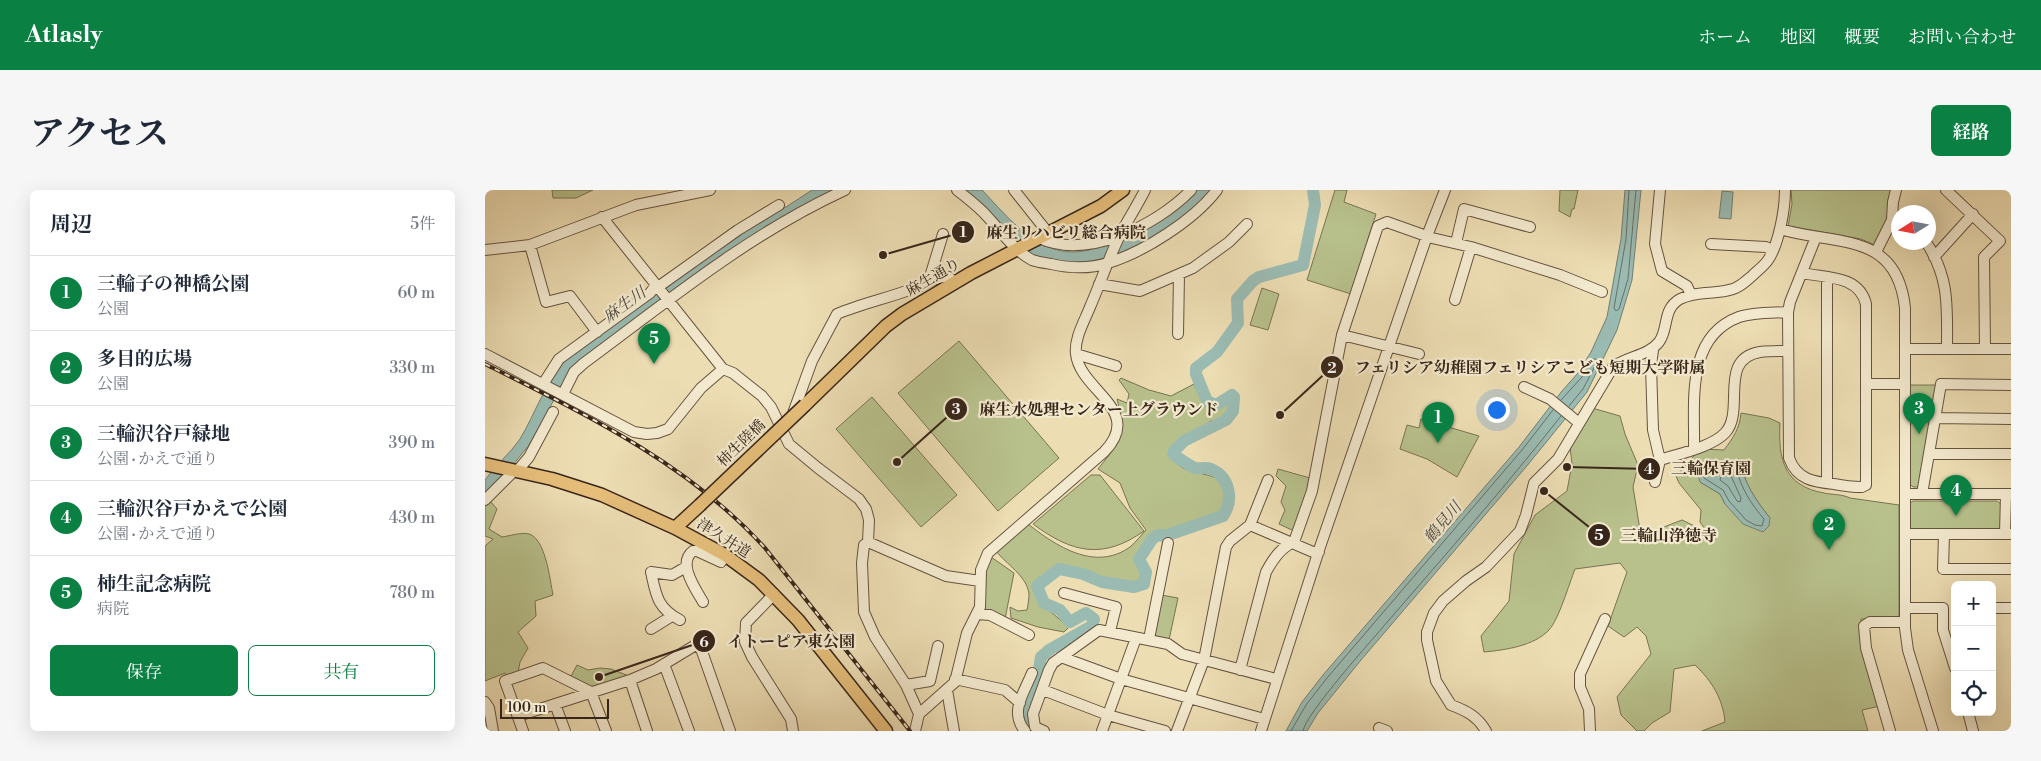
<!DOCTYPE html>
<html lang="ja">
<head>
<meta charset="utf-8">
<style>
  :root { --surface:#fff; --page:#f6f6f7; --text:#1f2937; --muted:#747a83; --line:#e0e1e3; --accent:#0b8043 }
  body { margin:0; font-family:"Libre Bodoni","Noto Serif JP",serif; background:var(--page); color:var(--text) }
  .controls { position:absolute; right:15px; bottom:15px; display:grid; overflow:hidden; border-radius:8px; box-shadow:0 5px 20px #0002 }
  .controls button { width:45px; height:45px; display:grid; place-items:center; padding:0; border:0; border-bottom:1px solid var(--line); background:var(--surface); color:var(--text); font:25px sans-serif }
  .compass { position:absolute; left:1406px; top:15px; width:45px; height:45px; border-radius:50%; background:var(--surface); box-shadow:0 5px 20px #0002; rotate:259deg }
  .scale { position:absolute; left:15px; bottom:12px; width:109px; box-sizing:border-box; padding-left:5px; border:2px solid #38261a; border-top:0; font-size:14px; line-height:18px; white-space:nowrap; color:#38261a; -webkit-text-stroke:4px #f3e9ce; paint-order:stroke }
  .you { position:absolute; left:1011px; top:219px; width:18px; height:18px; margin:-12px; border:4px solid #fff; border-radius:50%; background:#1a73e8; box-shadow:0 0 0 8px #1a73e833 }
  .badge { display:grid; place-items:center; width:32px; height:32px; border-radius:50%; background:var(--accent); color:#fff; font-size:16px; font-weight:700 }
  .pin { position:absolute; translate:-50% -41px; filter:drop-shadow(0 1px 2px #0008) }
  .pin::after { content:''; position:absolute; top:26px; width:18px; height:15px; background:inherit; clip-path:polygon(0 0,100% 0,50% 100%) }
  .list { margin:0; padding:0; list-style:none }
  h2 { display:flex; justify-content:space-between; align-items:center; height:65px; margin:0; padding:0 20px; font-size:21px }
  h2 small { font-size:16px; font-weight:400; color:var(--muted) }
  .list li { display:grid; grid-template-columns:32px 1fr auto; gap:15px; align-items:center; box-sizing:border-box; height:75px; padding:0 20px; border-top:1px solid var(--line) }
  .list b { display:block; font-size:19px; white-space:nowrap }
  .list p { margin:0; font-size:16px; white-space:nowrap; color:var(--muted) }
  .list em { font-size:16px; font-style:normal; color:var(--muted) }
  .actions { display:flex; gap:10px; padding:15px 20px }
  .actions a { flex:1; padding:11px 0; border:1px solid var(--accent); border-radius:8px; text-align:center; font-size:18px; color:var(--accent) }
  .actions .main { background:var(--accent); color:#fff }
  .icon { flex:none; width:28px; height:28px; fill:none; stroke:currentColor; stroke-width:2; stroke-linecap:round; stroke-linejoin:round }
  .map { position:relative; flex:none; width:1526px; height:541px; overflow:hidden; border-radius:8px }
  header { display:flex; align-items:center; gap:30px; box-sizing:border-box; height:70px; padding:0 25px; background:var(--accent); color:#fff }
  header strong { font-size:24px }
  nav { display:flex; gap:28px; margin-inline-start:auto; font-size:18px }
  .intro { display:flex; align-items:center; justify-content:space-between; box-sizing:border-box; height:120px; padding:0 30px }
  h1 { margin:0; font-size:35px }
  .button { padding:12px 22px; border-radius:8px; background:var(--accent); color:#fff; font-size:18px; font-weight:700 }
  main { display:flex; gap:30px; padding:0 30px }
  aside { flex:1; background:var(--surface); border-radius:8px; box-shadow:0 5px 20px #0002 }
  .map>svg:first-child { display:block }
  .green { fill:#b8c18c; stroke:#787453; fill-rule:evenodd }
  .water { fill:#9abbb2; stroke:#737f75 }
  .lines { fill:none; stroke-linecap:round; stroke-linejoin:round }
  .shore { stroke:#697066; stroke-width:1 }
  .river { stroke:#9abbb2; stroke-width:12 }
  .minor-casing { stroke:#655440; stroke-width:12 }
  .major-casing { stroke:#38261a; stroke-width:15 }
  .minor { stroke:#f3e9ce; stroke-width:10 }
  .major { stroke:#e6be7a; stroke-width:12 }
  .rail-casing { stroke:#38261a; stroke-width:4 }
  .rail { stroke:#f3e9ce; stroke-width:2; stroke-dasharray:5.5; stroke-linecap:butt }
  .major-bridge-casing { stroke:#38261a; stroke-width:15; stroke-linecap:butt }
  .major-bridge { stroke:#e6be7a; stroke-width:12 }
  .labels { text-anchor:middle; stroke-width:4.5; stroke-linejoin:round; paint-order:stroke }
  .street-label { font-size:15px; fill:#38261a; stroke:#f3e9ce }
  .water-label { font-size:16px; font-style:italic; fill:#504b40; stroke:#f3e9ce }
  .leader { fill:none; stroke:#38261a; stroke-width:2 }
  .callout-dot { fill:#38261a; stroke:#f3e9ce; stroke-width:2 }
  .mark-label { font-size:15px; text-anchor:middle; font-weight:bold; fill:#fff }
  .callout-label { font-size:16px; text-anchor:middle; font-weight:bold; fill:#38261a; stroke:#f3e9ce; stroke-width:4.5; stroke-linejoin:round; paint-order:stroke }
</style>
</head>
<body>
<header>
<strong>Atlasly</strong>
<nav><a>ホーム</a><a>地図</a><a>概要</a><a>お問い合わせ</a></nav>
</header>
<div class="intro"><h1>アクセス</h1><a class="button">経路</a></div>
<main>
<aside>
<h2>周辺<small>5件</small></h2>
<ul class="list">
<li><span class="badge">1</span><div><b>三輪子の神橋公園</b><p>公園</p></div><em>60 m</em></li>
<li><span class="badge">2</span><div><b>多目的広場</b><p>公園</p></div><em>330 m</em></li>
<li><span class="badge">3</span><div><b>三輪沢谷戸緑地</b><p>公園 · かえで通り</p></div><em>390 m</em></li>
<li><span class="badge">4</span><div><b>三輪沢谷戸かえで公園</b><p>公園 · かえで通り</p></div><em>430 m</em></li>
<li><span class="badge">5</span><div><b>柿生記念病院</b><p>病院</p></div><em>780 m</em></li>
</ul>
<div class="actions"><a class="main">保存</a><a>共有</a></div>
</aside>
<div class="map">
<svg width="1526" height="541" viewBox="0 0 1526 541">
  <rect width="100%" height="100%" fill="#edddb3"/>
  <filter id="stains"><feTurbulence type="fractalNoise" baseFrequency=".004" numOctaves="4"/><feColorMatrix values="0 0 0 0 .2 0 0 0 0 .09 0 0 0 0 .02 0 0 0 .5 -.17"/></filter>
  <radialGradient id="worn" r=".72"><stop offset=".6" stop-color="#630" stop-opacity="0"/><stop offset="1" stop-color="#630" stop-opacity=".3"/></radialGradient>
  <path class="green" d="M 67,0 L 108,0 L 91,8 L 68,8 Z
    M 850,0 L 862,0 L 859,12 L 891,24 L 866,104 L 822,90 Z
    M 1075,0 L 1093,0 L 1089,19 L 1087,19 L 1085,27 L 1074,21 Z
    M 1306,0 L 1408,0 L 1401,31 L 1392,56 L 1376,49 L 1303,36 L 1307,14 Z
    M 777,98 L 794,104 L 783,140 L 765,135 Z
    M 474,151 L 574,268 L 513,321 L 413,203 Z
    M 636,188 L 664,200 L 686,206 L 709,194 L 717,211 L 725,218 L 735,217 L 745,209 L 747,215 L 744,224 L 731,232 L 725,231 C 717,258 691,242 683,265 C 688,270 692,274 698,278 C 709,284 735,284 740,296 C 742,300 741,308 740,312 C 740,315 740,321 738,324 C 730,338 702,342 688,338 L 682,343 L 672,342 L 652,371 L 659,380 L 656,390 L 649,392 L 618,390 L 597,381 L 573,378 L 554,394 L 548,395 L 555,413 L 584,437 L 579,442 L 553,437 L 526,428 L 525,417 L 533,421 L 542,420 C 543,415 544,409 544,404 C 542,386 521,374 511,361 L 543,334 C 571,356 610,382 645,357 C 651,352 656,345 661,340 L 645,318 L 635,293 L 613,279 C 636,250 642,246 632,209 L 642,213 L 644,204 L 634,190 Z
    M 1425,195 L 1452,195 L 1434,297 L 1428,297 L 1425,294 Z
    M 387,207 L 472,305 L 436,337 L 351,239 Z
    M 1107,218 L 1135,226 L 1140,244 L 1153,275 L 1148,297 L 1155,340 L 1171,340 L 1197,330 L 1222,342 L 1215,332 L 1216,320 L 1194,293 L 1191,286 L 1215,259 L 1239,260 C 1248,248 1255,238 1256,223 L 1284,228 L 1295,233 C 1293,269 1299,296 1339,303 C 1348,305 1357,304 1365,308 L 1414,315 L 1414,426 L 1411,428 L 1376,429 L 1376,451 L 1395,516 L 1377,520 L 1383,541 L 1217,541 L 1240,532 C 1238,509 1227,491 1210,475 L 1189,479 L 1185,522 L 1167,533 L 1159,541 L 1152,541 L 1136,525 L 1132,507 L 1166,464 L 1161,446 L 1152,437 L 1139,447 L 1123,436 L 1142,382 L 1135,373 L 1090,379 C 1084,394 1074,429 1064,440 C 1049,456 1020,460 999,462 L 996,446 L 1024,411 L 1029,364 L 1050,325 L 1082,301 L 1087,274 L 1085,257 ZM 1254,269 C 1260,294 1269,308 1285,328 L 1240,314 L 1235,304 L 1215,292 L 1223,275 L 1237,275 Z
    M 936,229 L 994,246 L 972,287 L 942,269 L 915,259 L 922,235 L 934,238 Z
    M 793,279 L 825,288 L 819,315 L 809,341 L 794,334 L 800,320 L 796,312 L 801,296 L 791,286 Z
    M 606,285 L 615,285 L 659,341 C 618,370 587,363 548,334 Z
    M 4,310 L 12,319 L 4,339 L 17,347 C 24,346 37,342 44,344 C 61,349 65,391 68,405 L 50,411 L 51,426 L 33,442 L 43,458 L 35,472 L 33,483 L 22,486 L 20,483 L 0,491 L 0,356 L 8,349 L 0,346 L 0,312 Z
    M 1428,311 L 1512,311 L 1516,314 L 1517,338 L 1513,341 L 1427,340 L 1424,337 L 1425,313 Z
    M 506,367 L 529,383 L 520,429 L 497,422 L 500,380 Z
    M 676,405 L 693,408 L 684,450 L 668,445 Z
    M 92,475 L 103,480 L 115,478 L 126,479 L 144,486 L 105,498 L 85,488 Z"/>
  <path class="water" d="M 327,0 L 351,0 L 310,21 L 269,44 L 84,183 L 44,255 L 19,286 L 0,306 L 0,290 C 10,275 25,264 35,249 C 50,224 59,195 79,172 L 271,31 L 301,17 Z
    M 478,0 L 497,0 C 529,34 563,78 616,56 C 626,51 636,45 647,40 C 670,28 692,17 712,0 L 726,0 C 691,44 603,92 548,65 C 527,55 496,18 478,0 Z
    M 1140,0 L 1156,0 L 1147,90 L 1132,140 L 1102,202 L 1041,277 L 876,470 L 833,523 L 822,541 L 801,541 L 817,512 L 838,485 L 1034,257 L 1077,201 L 1093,183 L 1106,162 L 1122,127 L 1136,49 Z
    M 1237,1 L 1248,2 L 1246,29 L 1234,28 Z
    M 1254,269 C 1260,294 1269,308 1285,328 L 1284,336 L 1278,342 L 1258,334 L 1240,314 L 1235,304 L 1215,292 L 1213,285 L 1215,278 L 1223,275 L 1237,275 Z"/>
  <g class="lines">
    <path class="shore" d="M 1144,0 L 1141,49 L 1129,118 L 1131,121 L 1134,119 L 1143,89 L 1151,0
      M 1076,210 L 1097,187 L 1107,169 L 1111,169 L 1112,172 L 1098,199 L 1084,216
      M 1248,277 L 1251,278 C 1256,298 1266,314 1279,329 L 1277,336 L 1270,335 L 1261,330 L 1244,311 L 1238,300 L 1219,288 L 1219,283 C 1227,278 1239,280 1248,277 Z
      M 1244,285 L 1246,286 L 1256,308 L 1255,312 L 1252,311 L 1243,296 L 1235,290 L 1236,287 Z
      M 806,541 L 821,515 L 842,488 L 1037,260 L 1068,220
      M 818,541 C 820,524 889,448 904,430 C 962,363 1021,296 1076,226"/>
    <path class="river" d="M 547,541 L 541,533 L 538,519 L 554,479 L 556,467 L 564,460 L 607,436 L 609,429 L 601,423 L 585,432 L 575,420 L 559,413 L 552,396 L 574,379 L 598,384 L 617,392 L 649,397 L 659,394 L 661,382 L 654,369 L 668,348 L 673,345 L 680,346 L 738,326 C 749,310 745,287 726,279 C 721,277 714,279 710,278 C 703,275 695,269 689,265 L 689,261 L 699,251 L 741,230 L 748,221 L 749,207 L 747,205 L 731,215 L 722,211 L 711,184 L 711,178 L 732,162 L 753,133 L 752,109 L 768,91 L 774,87 L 818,75 L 830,15 L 828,0"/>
    <defs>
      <path id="minor" d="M 472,0 C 481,7 490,14 498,22 C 513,37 528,60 547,70 C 553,72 560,73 566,74 C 584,78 605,79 623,73 C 659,62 709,30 732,0
        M 529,0 L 564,44
        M 1175,0 L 1170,54 L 1177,81 L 1202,96 L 1206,105
        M 1461,0 L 1515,51 L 1499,67 L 1500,158
        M 117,27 L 238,179 L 248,183 L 277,206 L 286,217 L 304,254 L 333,278 L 374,309 L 381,319 L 384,330 L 383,352 L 379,355 L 377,373 L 379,422 L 390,447 L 421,495 L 434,524
        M 1295,39 C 1352,56 1412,41 1420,118 L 1420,438 L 1423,460 L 1448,541
        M 554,48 C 602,70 671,36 706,0
        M 1441,52 C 1465,88 1462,118 1462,159
        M 971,53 L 979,19 L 1045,37
        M 1226,54 L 1281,57 L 1287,60
        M 45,55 L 61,112 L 85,106 L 112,142
        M 0,60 L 45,55 L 151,15 L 225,0
        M 1391,62 L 1407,30 L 1408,12 L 1411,0
        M 1449,67 L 1488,24
        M 1317,83 C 1341,88 1374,85 1381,114 L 1381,295 L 1377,297 C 1368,297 1359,296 1349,294 C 1329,292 1312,290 1304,268 L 1303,122 L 1305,112 L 1331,47
        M 444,90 L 458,44
        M 614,94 L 655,101 L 708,78 L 744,52 L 762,34
        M 173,97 L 253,40 L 294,15
        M 970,110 L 986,57
        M 693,144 L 694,85
        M 857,145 L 934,164
        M 1420,159 L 1526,159
        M 1168,160 L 1166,176 L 1168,240 L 1175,270 L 1170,292
        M 0,164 L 149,242 L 162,244 L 172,243 L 183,239 L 216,198 L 238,179
        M 591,164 L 631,176
        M 58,194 L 74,169 L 165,103 L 171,95
        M 1382,194 L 1420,194
        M 1039,197 L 1065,209 L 1094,233
        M 78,204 L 89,182 L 99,173 C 183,111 264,44 360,0
        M 307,226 L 327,171 L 352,124 C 376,114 403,108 427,99 C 441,95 449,86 464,87 L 469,93
        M 1450,228 L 1526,229
        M 1209,258 C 1210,213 1200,147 1254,127 C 1269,122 1287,123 1303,122
        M 1444,264 L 1526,264
        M 1175,270 C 1193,264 1227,257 1240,243 C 1261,221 1232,169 1275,162 C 1284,161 1294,161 1303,161
        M 33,280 L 44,267 L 68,222
        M 1342,293 L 1342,88
        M 1420,304 L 1526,304
        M 1437,304 L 1456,194 L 1526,195
        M 0,310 L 30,280
        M 765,335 L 828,362 L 834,362
        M 1420,344 L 1526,344
        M 1459,344 L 1458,379 L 1526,379
        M 1520,344 L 1521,304
        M 383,352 L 461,386 L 495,391
        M 579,403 L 631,417 L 625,441
        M 289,404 L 261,433 L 260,452 L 267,467 L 306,529 L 308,541
        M 218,412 C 210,398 192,373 208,361 L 212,361 L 236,372 L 240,365
        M 1420,418 L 1458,418 L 1458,440 L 1470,478
        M 1507,418 L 1526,418
        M 492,424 L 505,425 L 544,445
        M 195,430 C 172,418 171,405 166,382 L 187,385 L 201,377
        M 166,439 L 187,426
        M 664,449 L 683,353
        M 576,467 L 636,489 L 779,529
        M 179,474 L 204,541
        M 755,480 L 781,382 C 788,369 796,357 809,352 L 827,301 L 857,145 L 893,36 L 902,32 L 947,48 L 986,57 L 1075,85 L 1117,102
        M 470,489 L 520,500 L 535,513
        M 145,490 L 162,541
        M 421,495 L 445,491 L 453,456
        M 462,500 L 469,541
        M 558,500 L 623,525 L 680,541
        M 0,512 L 4,518 L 8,541
        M 70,514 L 80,541
        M 1483,522 L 1488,541
        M 33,526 L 145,490 L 171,479 L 214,453 L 245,541
        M 894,538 L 902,541
        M 38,541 L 20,491 L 58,478 L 106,502 L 121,541
        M 430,541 L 434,524 L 470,492 L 482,443 L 495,417 L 496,380 L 503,363 L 619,262 C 660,220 595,201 591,164 C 589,149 599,132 605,117 C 615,94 623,70 634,47 C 642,31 652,16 660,0
        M 540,541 C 524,522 539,503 547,483
        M 559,541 L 550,537 L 548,524 L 564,480 L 568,473 L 614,440 L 683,454 L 697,464 L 791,489
        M 617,541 L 651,448
        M 692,541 L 719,470 L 741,357 L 745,351 L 765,335 L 783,290
        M 776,541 L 835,357 L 942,46 L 960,0
        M 1001,541 C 992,526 982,521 966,515 L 951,491 L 942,450 L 942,442 L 949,423 L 958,411 L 981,391 L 1001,377 L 1035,341 L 1041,325 L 1049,293 L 1073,269 L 1128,177 C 1142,166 1163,166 1174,152 C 1184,139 1177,119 1195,109 C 1212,100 1231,105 1248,99 C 1255,97 1261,91 1267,86 C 1272,81 1279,76 1283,70 C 1294,54 1300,19 1300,0
        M 1105,541 L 1104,519 L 1095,497 L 1095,484 L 1120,429
        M 1405,541 L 1381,458 L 1379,436 L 1385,432 L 1419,432"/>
      <path id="major" d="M 320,215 L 401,136 L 417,124 L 486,83 L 616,16 L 638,0
        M 0,274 L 67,289 L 117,305 L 190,338 L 240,365 L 274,390 L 313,430 L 401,541
        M 190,338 L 215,315"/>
    </defs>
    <use href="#minor" class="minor-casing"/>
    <use href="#major" class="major-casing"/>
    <use href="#minor" class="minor"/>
    <use href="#major" class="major"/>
    <defs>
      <path id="rail" d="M 0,174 C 100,224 204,274 280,358 L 425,541"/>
    </defs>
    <use href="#rail" class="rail-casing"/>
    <use href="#rail" class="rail"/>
    <defs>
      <path id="major-bridge" d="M 215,315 L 320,215"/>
    </defs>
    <use href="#major-bridge" class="major-bridge-casing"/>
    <use href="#major-bridge" class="major-bridge"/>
  </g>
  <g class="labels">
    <g class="street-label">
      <text transform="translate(448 87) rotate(-30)" y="5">麻生通り</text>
      <text transform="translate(256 253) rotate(-44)" y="5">柿生陸橋</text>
      <text transform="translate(239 348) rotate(32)" y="5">津久井道</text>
    </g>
    <g class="water-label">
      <text transform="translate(139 114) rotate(-36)" y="6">麻生川</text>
      <text transform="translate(957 332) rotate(-50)" y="6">鶴見川</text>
    </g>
  </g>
  <path class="leader" d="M398 65L478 42M795 225L847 177M412 272L471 219M1082 277L1164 279M1059 301L1114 345M114 487L219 451"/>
  <g class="callout-dot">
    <circle cx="398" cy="65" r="5"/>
    <circle cx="795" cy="225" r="5"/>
    <circle cx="412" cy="272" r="5"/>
    <circle cx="1082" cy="277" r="5"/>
    <circle cx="1059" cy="301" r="5"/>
    <circle cx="114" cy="487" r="5"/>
    <circle cx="478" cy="42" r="12"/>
    <circle cx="847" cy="177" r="12"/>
    <circle cx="471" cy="219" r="12"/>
    <circle cx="1164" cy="279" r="12"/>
    <circle cx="1114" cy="345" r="12"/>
    <circle cx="219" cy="451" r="12"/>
  </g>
  <g class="mark-label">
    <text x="478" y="47">1</text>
    <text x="847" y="183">2</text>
    <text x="471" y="224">3</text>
    <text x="1164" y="284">4</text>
    <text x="1114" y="350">5</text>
    <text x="219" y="457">6</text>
  </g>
  <g class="callout-label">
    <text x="581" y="48">麻生リハビリ総合病院</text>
    <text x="1045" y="183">フェリシア幼稚園フェリシアこども短期大学附属</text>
    <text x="614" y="225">麻生水処理センター上グラウンド</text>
    <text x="1226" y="284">三輪保育園</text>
    <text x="1184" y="351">三輪山浄徳寺</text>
    <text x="306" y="457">イトーピア東公園</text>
  </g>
  <rect width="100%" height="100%" filter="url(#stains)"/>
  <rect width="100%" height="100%" fill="url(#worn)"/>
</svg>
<div class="controls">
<button>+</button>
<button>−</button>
<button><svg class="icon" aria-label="locate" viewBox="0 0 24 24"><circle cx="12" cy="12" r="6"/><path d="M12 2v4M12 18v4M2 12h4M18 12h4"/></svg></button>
</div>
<svg class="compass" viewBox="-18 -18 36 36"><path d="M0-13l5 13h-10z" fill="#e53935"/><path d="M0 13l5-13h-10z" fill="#747a83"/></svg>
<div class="scale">100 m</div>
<div class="you"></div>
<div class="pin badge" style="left:953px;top:253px">1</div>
<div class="pin badge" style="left:1344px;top:360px">2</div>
<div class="pin badge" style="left:1434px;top:244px">3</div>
<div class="pin badge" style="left:1471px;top:326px">4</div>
<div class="pin badge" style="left:169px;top:174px">5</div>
</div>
</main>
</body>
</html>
